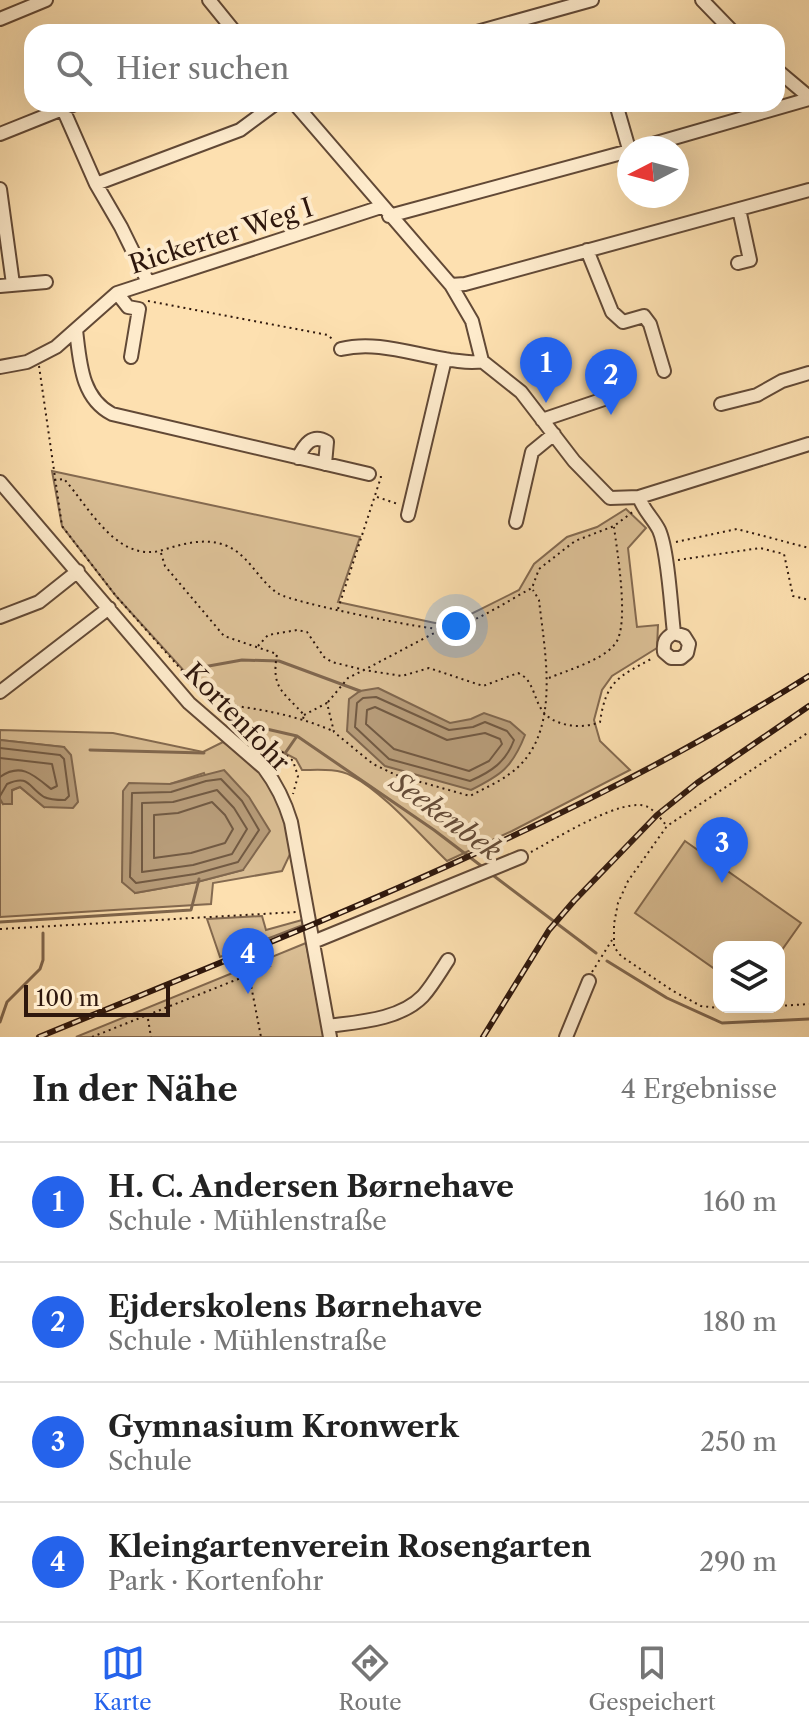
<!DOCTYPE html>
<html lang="de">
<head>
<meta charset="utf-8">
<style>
  :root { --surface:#fff; --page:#f2f2f2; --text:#222; --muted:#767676; --line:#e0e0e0; --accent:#2563eb }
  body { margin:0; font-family:"Libre Caslon Text",serif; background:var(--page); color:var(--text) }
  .controls { position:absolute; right:24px; bottom:24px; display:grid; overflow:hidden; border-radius:16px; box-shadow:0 8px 32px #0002 }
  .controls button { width:72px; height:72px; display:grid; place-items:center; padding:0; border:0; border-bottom:2px solid var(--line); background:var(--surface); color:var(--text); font:40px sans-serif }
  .compass { position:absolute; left:617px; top:136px; width:72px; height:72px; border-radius:50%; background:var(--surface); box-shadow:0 8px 32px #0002; rotate:264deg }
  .scale { position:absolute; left:24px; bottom:20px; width:146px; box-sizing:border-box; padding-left:8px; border:4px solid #2e170d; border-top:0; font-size:22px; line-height:28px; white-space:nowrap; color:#2e170d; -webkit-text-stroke:6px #feebcc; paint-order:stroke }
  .you { position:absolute; left:456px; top:626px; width:28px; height:28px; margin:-20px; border:6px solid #fff; border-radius:50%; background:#1a73e8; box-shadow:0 0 0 12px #1a73e833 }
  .badge { display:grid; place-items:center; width:52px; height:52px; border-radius:50%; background:var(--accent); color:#fff; font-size:26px; font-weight:700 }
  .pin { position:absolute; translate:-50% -66px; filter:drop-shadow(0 2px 4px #0008) }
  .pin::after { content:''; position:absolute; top:42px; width:28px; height:24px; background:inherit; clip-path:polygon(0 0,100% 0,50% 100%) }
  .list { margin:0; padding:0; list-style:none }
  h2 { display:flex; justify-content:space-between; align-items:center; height:104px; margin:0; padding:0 32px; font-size:34px }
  h2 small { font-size:26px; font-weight:400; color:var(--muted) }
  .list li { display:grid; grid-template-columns:52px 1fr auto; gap:24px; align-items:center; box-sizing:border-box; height:120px; padding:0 32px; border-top:2px solid var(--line) }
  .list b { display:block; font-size:30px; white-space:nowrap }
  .list p { margin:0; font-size:26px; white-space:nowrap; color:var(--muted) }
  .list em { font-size:26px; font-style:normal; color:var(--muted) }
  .icon { flex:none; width:44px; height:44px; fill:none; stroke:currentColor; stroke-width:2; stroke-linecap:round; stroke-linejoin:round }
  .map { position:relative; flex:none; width:809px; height:1037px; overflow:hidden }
  .search { position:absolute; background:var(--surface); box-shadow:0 8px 32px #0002; left:24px; right:24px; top:24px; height:88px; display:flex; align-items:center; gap:20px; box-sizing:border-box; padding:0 28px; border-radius:24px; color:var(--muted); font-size:30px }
  .sheet { height:584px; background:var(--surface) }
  nav { display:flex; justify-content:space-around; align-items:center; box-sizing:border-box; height:112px; border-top:2px solid var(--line); background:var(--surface); font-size:22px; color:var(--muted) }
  nav a { display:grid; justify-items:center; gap:4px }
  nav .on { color:var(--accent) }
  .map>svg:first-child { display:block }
  .green { fill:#dabe94; stroke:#846a50; stroke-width:2; fill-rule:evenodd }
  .water { fill:#b79c79; stroke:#80674e; stroke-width:2 }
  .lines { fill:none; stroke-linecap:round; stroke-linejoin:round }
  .shore { stroke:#725a43; stroke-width:2 }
  .stream { stroke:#80674e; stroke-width:3 }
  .minor-casing { stroke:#624936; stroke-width:16 }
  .path { stroke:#2e170d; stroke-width:2; stroke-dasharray:2 4; stroke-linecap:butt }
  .minor { stroke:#feebcc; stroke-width:12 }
  .rail-casing { stroke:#2e170d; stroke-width:6 }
  .rail { stroke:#feebcc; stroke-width:3; stroke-dasharray:9; stroke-linecap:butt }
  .labels { text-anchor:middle; stroke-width:8; stroke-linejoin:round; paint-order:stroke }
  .street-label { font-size:26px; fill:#2e170d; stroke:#feebcc }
  .water-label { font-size:28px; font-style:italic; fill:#654c38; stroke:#feebcc }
</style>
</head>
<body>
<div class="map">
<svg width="809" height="1037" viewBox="0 0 809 1037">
  <rect width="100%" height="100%" fill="#fde0b0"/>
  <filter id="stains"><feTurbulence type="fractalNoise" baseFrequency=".0025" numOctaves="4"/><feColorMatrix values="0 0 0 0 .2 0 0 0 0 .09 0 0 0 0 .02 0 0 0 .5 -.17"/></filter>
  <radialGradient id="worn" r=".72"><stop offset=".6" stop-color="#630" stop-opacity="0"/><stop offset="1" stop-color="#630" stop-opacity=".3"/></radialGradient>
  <path class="green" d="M 52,471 L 360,537 L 338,602 L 435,623 L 455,622 L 519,590 L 534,564 L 567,537 L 597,527 L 626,509 L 646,528 L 628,548 L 637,627 L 658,625 L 657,648 L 612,676 L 602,690 L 594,720 L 600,741 L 630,770 L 512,831 L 447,861 C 420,835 383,792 352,776 C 337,768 318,770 302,770 L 296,759 L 235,727 L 116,596 L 62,526 Z
    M 0,730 L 113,733 L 203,752 L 223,742 L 261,771 L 280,800 L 292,850 L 282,871 L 213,883 L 211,904 L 0,917 L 0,799 L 3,804 L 13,790 L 20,787 L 44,807 L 64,747 L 0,740 ZM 204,773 L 243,870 L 197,882 L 135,893 L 129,784 L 170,784 Z
    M 685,841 L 801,923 L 779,954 L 779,947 L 719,947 L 719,972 L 635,913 Z
    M 262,916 L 266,930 L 302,920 L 303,925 L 220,957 L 207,919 Z
    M 306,943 L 324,1037 L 76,1037 Z"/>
  <path class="water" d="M 378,688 L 450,723 L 471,719 L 484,713 L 510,722 L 525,735 C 512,768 501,775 471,790 L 385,766 L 347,731 L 349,699 L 360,691 Z
    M 0,740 L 64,747 L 71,755 L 78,802 L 73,808 L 44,807 L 20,787 L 12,790 L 12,804 L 3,804 L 0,799 Z
    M 224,770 L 249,797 L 270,831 L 243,870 L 197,882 L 135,893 L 122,882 L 123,791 L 129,783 L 170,784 Z"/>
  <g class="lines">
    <path class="shore" d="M 376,697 L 449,730 L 473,727 L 485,722 L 507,731 L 514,740 C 506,762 491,772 470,781 L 389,759 L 355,727 L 357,703 L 363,698 Z
      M 375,707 L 447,740 L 485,733 L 500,739 L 502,744 L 489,761 L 469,771 L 394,749 L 366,724 L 367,710 Z
      M 0,748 L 60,755 L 64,759 L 69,796 L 65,800 C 58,800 50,800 44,797 C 28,787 29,774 7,784 L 0,796
      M 0,758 L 52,764 L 57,786 L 51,789 C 34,775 21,762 0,777
      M 221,779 L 242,801 L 259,830 L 238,862 L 195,874 L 136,883 L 130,877 L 132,793 L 171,792 L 206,781 Z
      M 217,790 L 234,808 L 247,829 L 232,854 L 193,865 L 142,872 L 142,803 L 173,802 Z
      M 212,802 L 225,815 L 233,829 L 225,843 L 191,853 L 154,858 L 154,815 L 178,813 Z"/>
    <path class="stream" d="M 192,669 L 242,660 L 279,661 L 360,691
      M 262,728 L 297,736
      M 90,750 L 204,753
      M 277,765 L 297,736 L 434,830 L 484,868
      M 490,873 L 596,953
      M 0,922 L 191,910 L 199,879
      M 607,961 L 667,998 L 722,1023 L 809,1019
      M 0,1022 L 7,1002 L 40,969 L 43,960 L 43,933"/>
    <defs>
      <path id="minor" d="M 209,0 L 235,32
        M 702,0 L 733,32
        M 0,19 L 46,0
        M 477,32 L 592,0
        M 777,70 L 809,97
        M 295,104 L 451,285 L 465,284 L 809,190
        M 616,104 L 629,149
        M 63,109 L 96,184
        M 0,134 L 75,104
        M 639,148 L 809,99
        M 0,189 L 13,284
        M 389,216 L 629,151
        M 587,250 L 612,312 L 623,322 L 644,316 L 650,324 L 664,371
        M 738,263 L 750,260 L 739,209
        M 148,282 L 121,227 L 96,184 L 240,130 L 275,104
        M 451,285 L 472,321 L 482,361 L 521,392 L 574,461 L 610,498 L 639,497 L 809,444
        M 0,286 L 46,282
        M 117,293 L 128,307 L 139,309 L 131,357
        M 76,330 C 80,362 81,398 112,414 L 369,474
        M 341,349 C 377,340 414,355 450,360 C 461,361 471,364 482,361
        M 0,367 L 27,362 L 56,347 L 117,293 L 381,207
        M 721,404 L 757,395 L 782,381 L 809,373
        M 542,420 L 607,398
        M 298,458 C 304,445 312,433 327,442 L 325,464
        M 0,482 L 189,703 L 264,768 C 277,785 285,802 291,822 L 330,1037
        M 639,497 C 643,510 653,518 659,530 C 668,550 671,608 674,633 C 665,638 663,642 664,652 L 671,658 L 681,658 L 687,653 L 689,644 L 684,636 L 674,633
        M 408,515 L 445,359
        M 516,522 L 532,452 L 554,434
        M 0,617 L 39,602 L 78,571
        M 0,692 L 109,608
        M 313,942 L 521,857
        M 328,1026 C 358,1022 400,1020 423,996 C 432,986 440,972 448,960
        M 566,1037 L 589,981"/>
    </defs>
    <use href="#minor" class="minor-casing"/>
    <path class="path" d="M 148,301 L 328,335 L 332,339
      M 39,366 L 62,526 L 116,596 L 211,703 L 235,727 L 281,751 L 293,761 L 298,776 L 293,794
      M 54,480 L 64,479 C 90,508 118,566 166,549 C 186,543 205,538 225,545 C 250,555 258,581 279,594 C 292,602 429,631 445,629 C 475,624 505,602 532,588 L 539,569 L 575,541 L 614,526 L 634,511
      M 377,497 L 398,504
      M 676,542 L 737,529 L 809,548
      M 161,553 L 165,566 L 224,636 L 277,654 C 271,689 283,691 304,715 L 303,719
      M 678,560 L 760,548 L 784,554 L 793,596 L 809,600
      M 338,609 L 381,477 L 378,477
      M 258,646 L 268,635 L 297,630 L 307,632 L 324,657 L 332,662 L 364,670 L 440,630
      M 549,678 C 568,670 603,660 615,644 C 630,626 617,551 614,527
      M 328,702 L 348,678 L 364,670 L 402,676 L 429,668 L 483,686 L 518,673 C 535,680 533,701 545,714 C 558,727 584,729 600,722 C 606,681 618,677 653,658
      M 212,703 C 255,708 293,714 333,731
      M 304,715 L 327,703 L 334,732 L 373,764 L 396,775 L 470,796 C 483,789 497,783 508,775 C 563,738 545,655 539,600 L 533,590
      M 531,852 C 554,840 624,795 648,807 C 655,811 661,819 666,825
      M 0,929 L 297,912
      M 592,972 L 612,940
      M 249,975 L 261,1037
      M 779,1006 L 809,1004
      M 768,1007 L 726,1009 L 701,1006 L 673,991 L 621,956 L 614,947 L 614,924 L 618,903 L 628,881 L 667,826 L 809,732
      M 148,1019 L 151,1037
      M 92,1037 L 271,966"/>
    <use href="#minor" class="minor"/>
    <defs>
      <path id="rail" d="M 39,1037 C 301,929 568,828 809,676
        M 483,1037 L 549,930 L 574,901 L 657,815 L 697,783 L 809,706"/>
    </defs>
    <use href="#rail" class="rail-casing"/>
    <use href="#rail" class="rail"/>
  </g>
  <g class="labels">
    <g class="street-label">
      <text transform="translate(221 236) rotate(-18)" y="9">Rickerter Weg I</text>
      <text transform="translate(237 717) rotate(46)" y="9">Kortenfohr</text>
    </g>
    <g class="water-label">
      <text transform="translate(446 816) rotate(36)" y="10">Seekenbek</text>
    </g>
  </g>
  <rect width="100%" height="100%" filter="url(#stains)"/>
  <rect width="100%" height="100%" fill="url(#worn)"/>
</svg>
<div class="controls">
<button><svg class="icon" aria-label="layers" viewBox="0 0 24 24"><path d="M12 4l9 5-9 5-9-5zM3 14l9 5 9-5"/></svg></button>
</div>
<svg class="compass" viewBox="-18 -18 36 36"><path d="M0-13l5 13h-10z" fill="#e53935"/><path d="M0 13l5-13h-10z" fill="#767676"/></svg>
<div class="scale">100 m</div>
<div class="you"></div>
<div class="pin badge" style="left:546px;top:403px">1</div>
<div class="pin badge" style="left:611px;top:415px">2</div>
<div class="pin badge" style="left:722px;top:883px">3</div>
<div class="pin badge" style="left:248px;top:994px">4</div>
<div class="search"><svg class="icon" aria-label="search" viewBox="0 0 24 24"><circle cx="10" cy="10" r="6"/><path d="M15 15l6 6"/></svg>Hier suchen</div>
</div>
<section class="sheet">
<h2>In der Nähe<small>4 Ergebnisse</small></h2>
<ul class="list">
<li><span class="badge">1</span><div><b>H. C. Andersen Børnehave</b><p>Schule · Mühlenstraße</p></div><em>160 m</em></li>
<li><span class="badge">2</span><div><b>Ejderskolens Børnehave</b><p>Schule · Mühlenstraße</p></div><em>180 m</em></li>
<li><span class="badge">3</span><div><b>Gymnasium Kronwerk</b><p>Schule</p></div><em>250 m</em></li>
<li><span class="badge">4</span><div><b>Kleingartenverein Rosengarten</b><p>Park · Kortenfohr</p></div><em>290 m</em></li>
</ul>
</section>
<nav>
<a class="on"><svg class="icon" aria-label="map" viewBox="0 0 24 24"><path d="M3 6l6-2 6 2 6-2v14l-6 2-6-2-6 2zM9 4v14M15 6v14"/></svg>Karte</a>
<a><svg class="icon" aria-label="directions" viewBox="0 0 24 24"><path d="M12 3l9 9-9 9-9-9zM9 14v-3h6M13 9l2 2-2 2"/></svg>Route</a>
<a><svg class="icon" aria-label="saved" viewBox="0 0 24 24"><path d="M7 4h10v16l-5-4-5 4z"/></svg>Gespeichert</a>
</nav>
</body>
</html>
